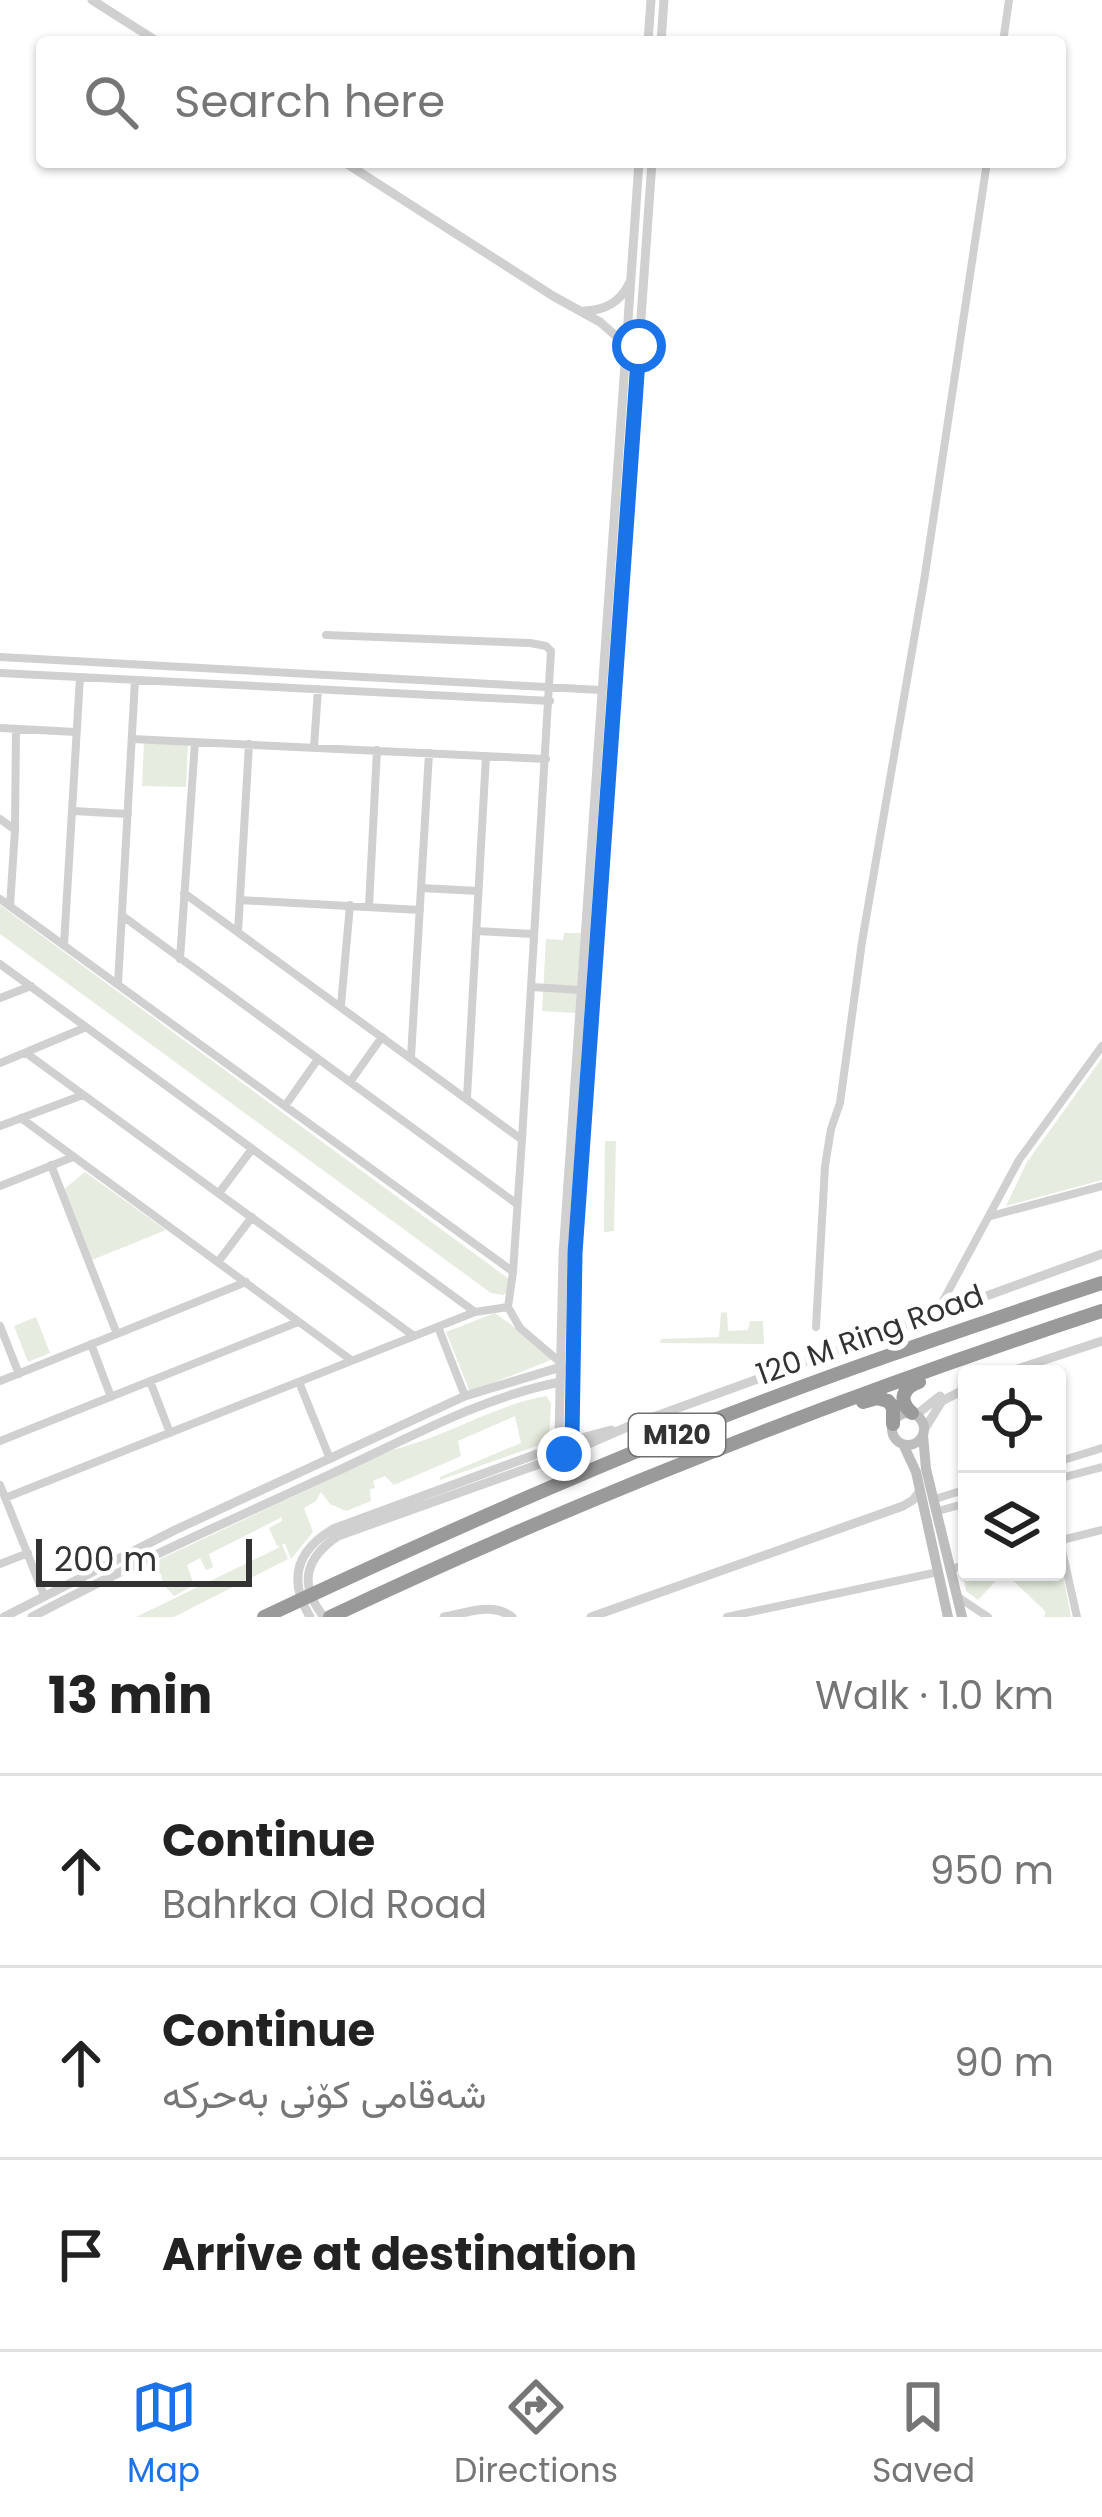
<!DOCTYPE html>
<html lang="en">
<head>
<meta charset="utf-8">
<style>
  :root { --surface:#fff; --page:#f6f6f6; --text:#222; --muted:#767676; --line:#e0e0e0; --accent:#1a73e8 }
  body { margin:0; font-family:Poppins,Vazirmatn,sans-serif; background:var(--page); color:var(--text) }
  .controls { position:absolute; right:36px; bottom:36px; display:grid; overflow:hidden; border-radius:12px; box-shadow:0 3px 9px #0004 }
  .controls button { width:108px; height:108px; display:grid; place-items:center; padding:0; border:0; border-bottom:3px solid var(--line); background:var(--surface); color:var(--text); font:60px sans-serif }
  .scale { position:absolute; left:36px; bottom:30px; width:216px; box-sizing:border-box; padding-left:12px; border:6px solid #333; border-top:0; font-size:33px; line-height:42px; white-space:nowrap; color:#333; -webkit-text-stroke:9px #fff; paint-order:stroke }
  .stop { position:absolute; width:36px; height:36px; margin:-27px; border:9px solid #1a73e8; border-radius:50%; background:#fff }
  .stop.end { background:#1a73e8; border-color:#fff; box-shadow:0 3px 12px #0008 }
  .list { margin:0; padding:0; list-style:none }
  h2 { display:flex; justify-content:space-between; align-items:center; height:156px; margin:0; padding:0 48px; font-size:51px }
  h2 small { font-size:39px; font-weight:400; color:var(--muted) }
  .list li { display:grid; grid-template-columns:78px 1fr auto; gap:36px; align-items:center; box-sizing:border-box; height:192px; padding:0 48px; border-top:3px solid var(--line) }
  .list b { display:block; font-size:45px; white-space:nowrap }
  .list p { margin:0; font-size:39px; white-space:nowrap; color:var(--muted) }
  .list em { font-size:39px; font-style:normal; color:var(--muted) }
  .icon { flex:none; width:66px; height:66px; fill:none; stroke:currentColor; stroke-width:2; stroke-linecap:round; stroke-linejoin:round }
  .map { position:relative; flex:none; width:1102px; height:1617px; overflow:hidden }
  .search { position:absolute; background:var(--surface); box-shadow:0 3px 9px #0004; left:36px; right:36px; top:36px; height:132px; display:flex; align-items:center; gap:30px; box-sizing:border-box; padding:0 42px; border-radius:12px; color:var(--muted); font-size:45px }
  .sheet { height:732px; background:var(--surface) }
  nav { display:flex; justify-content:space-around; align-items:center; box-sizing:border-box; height:168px; border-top:3px solid var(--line); background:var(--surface); font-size:33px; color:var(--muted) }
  nav a { display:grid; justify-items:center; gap:6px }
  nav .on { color:var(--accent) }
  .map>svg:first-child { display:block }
  .green { fill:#e6ecdf }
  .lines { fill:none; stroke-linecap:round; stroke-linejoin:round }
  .minor { stroke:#d0d0d0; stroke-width:8 }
  .tertiary { stroke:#d0d0d0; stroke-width:9 }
  .secondary { stroke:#bdbdbd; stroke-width:10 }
  .motorway { stroke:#9a9a9a; stroke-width:14 }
  .route { stroke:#1a73e8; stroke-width:15 }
  .labels { text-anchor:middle; stroke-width:12; stroke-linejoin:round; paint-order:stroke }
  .shield { fill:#fff; stroke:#707070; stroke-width:3 }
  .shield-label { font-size:27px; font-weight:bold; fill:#333 }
  .street-label { font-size:30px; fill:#333; stroke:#fff }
</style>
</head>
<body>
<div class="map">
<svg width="1102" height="1617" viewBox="0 0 1102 1617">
  <rect width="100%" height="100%" fill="#fff"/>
  <path class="green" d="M 144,742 L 188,744 L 186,787 L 142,786 Z
    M 0,905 L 509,1279 L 507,1293 L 503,1295 L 491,1293 L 0,934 Z
    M 564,933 L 581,933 L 576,1013 L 542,1011 L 546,939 L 563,940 Z
    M 1102,1058 L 1102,1180 L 1006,1206 L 1027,1162 Z
    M 605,1141 L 616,1141 L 614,1231 L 604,1232 Z
    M 85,1172 L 166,1230 L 92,1260 L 63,1190 Z
    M 727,1312 L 728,1331 L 748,1330 L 750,1321 L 763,1321 L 764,1344 L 660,1343 L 661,1339 L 719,1337 L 721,1313 Z
    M 495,1313 L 556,1358 L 470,1392 L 446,1332 Z
    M 36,1317 L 50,1353 L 28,1362 L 14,1326 Z
    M 546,1396 L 551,1403 L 549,1440 L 545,1443 L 440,1480 L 440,1477 L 521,1443 L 515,1416 L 458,1441 L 461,1456 L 394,1485 L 385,1476 L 373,1481 L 375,1488 L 370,1489 L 371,1501 L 346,1511 L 330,1504 L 321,1492 L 316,1501 L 304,1508 L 313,1532 L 291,1559 L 285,1544 L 282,1544 L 288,1559 L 174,1617 L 136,1617 L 280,1547 L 277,1546 L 269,1528 L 282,1521 L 282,1517 L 209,1554 L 213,1567 L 206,1570 L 200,1558 L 187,1565 L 194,1585 L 174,1596 L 163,1584 L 161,1574 L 155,1573 L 154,1562 L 392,1450 C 446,1437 489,1407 546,1396 Z
    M 1058,1548 L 1071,1617 L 1044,1617 L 1046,1612 L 1004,1572 L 978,1600 L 966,1591 L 963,1573 L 967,1572 L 1057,1572 Z"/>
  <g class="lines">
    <path class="minor" d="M 1003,42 L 1009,0
      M 326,635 L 530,643 L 546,646 L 551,651 L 522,1139 L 513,1272 L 508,1307 L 520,1328 L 561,1363
      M 0,657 L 601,690
      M 0,673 L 550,701
      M 0,728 L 76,732
      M 132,739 L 546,759
      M 314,747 L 318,689
      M 73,811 L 128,814
      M 0,819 L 14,829
      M 421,888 L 478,891
      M 184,893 L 521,1139
      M 0,899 L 512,1271
      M 240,900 L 420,910
      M 10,906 L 15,830 L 16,729
      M 369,906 L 377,750
      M 124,917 L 517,1204
      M 476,931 L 534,934
      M 238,932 L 249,744
      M 64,945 L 80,677
      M 180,959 L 195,742
      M 0,964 L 475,1312
      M 118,984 L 135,680
      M 532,987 L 581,990
      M 0,998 L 31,986
      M 341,1005 L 350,905
      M 26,1053 L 414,1336
      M 411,1057 L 429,753
      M 0,1063 L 84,1028
      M 350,1082 L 382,1037
      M 467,1097 L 486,756
      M 285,1106 L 318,1059
      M 21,1118 L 351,1360
      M 0,1126 L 83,1095
      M 51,1165 L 117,1334
      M 0,1186 L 73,1157
      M 219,1193 L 252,1149
      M 991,1216 L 1102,1186
      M 218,1262 L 252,1217
      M 936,1314 L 1019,1160 L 1102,1046
      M 0,1326 L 19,1374
      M 438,1327 L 465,1396
      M 816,1327 L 825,1166 L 831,1129 L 840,1103 L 862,942 L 924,581 L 987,162
      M 91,1344 L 111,1397
      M 0,1381 L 246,1282
      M 150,1381 L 170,1433
      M 299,1382 L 330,1459
      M 0,1441 L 298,1322
      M 1057,1462 L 1102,1448
      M 1057,1479 L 1102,1467
      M 0,1485 L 44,1595
      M 5,1498 L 475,1312 L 508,1307
      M 935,1499 L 967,1489
      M 938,1511 L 967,1503
      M 1058,1541 L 1102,1530
      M 1060,1541 L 1077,1617
      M 0,1564 L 28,1553
      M 951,1569 L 967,1565
      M 958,1597 L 988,1617
      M 727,1617 L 938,1572"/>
    <path class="tertiary" d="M 92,0 L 158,42
      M 648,42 L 651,0
      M 661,42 L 664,0
      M 344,162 L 553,296 L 600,322 L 626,345
      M 585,311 C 606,310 620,302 629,284
      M 1002,1374 L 1102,1341
      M 916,1415 L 940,1396
      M 924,1430 L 942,1401 L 967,1388
      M 559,1438 L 563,1255 L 639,162
      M 574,1440 L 611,1430
      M 572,1451 L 634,1424 L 1102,1254
      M 4,1617 L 175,1530 L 465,1396 L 561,1367
      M 32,1617 C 129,1565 231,1520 331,1474 C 405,1440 479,1398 560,1382
      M 310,1617 C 288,1580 296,1551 333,1529 L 556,1447
      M 324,1617 C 298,1585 305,1558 338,1536 L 570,1453 L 575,1446 L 571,1437 L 575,1253 L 652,162
      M 444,1617 C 467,1613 492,1602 512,1617
      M 591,1617 L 903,1506 L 913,1500 L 920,1491"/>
    <path class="secondary" d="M892 1429a16 16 0 1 1 32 0a16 16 0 1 1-32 0Z
      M 923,1435 L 926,1469 L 962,1617
      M 903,1444 L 916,1472 L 948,1617"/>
    <path class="motorway" d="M 863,1402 L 877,1398 L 888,1401 L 893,1407 L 893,1424
      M 912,1413 C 898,1401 902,1388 919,1382
      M 264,1617 C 402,1552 540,1490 681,1433 C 819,1378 960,1330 1102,1283
      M 330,1617 C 581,1498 838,1398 1102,1311"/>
  </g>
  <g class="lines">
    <path class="route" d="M 564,1454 L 572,1451 L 575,1446 L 572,1437 L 575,1253 L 639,346"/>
  </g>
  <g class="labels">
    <rect class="shield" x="629" y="1414" width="96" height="42" rx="9"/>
    <g class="shield-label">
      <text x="677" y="1444">M120</text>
    </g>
    <g class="street-label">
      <text transform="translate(870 1335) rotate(-20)" y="10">120 M Ring Road</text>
    </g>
  </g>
</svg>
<div class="controls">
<button><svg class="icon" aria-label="locate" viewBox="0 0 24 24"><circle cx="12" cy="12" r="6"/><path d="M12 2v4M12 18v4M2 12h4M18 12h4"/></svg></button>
<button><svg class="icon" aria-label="layers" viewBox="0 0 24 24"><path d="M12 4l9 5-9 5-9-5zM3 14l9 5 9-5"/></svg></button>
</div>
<div class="scale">200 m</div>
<div class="stop" style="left:639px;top:346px"></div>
<div class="stop end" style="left:564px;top:1454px"></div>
<div class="search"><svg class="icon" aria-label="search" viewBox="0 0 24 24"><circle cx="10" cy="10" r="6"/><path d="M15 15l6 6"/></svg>Search here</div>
</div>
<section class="sheet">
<h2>13 min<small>Walk · 1.0 km</small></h2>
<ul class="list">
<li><svg class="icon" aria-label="ahead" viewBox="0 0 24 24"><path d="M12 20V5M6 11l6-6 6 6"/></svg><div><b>Continue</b><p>Bahrka Old Road</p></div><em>950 m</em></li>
<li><svg class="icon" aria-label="ahead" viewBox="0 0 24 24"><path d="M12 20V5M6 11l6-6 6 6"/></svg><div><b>Continue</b><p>شەقامی کۆنی بەحرکە</p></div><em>90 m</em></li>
<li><svg class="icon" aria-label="arrive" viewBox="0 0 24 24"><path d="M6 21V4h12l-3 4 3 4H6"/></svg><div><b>Arrive at destination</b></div></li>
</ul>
</section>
<nav>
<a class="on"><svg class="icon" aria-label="map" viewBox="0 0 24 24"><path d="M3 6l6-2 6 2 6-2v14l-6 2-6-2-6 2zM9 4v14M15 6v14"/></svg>Map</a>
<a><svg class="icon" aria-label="directions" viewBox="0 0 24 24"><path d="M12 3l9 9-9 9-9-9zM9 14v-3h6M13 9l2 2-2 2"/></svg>Directions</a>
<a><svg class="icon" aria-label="saved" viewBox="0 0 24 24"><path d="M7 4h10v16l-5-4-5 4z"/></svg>Saved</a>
</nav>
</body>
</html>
